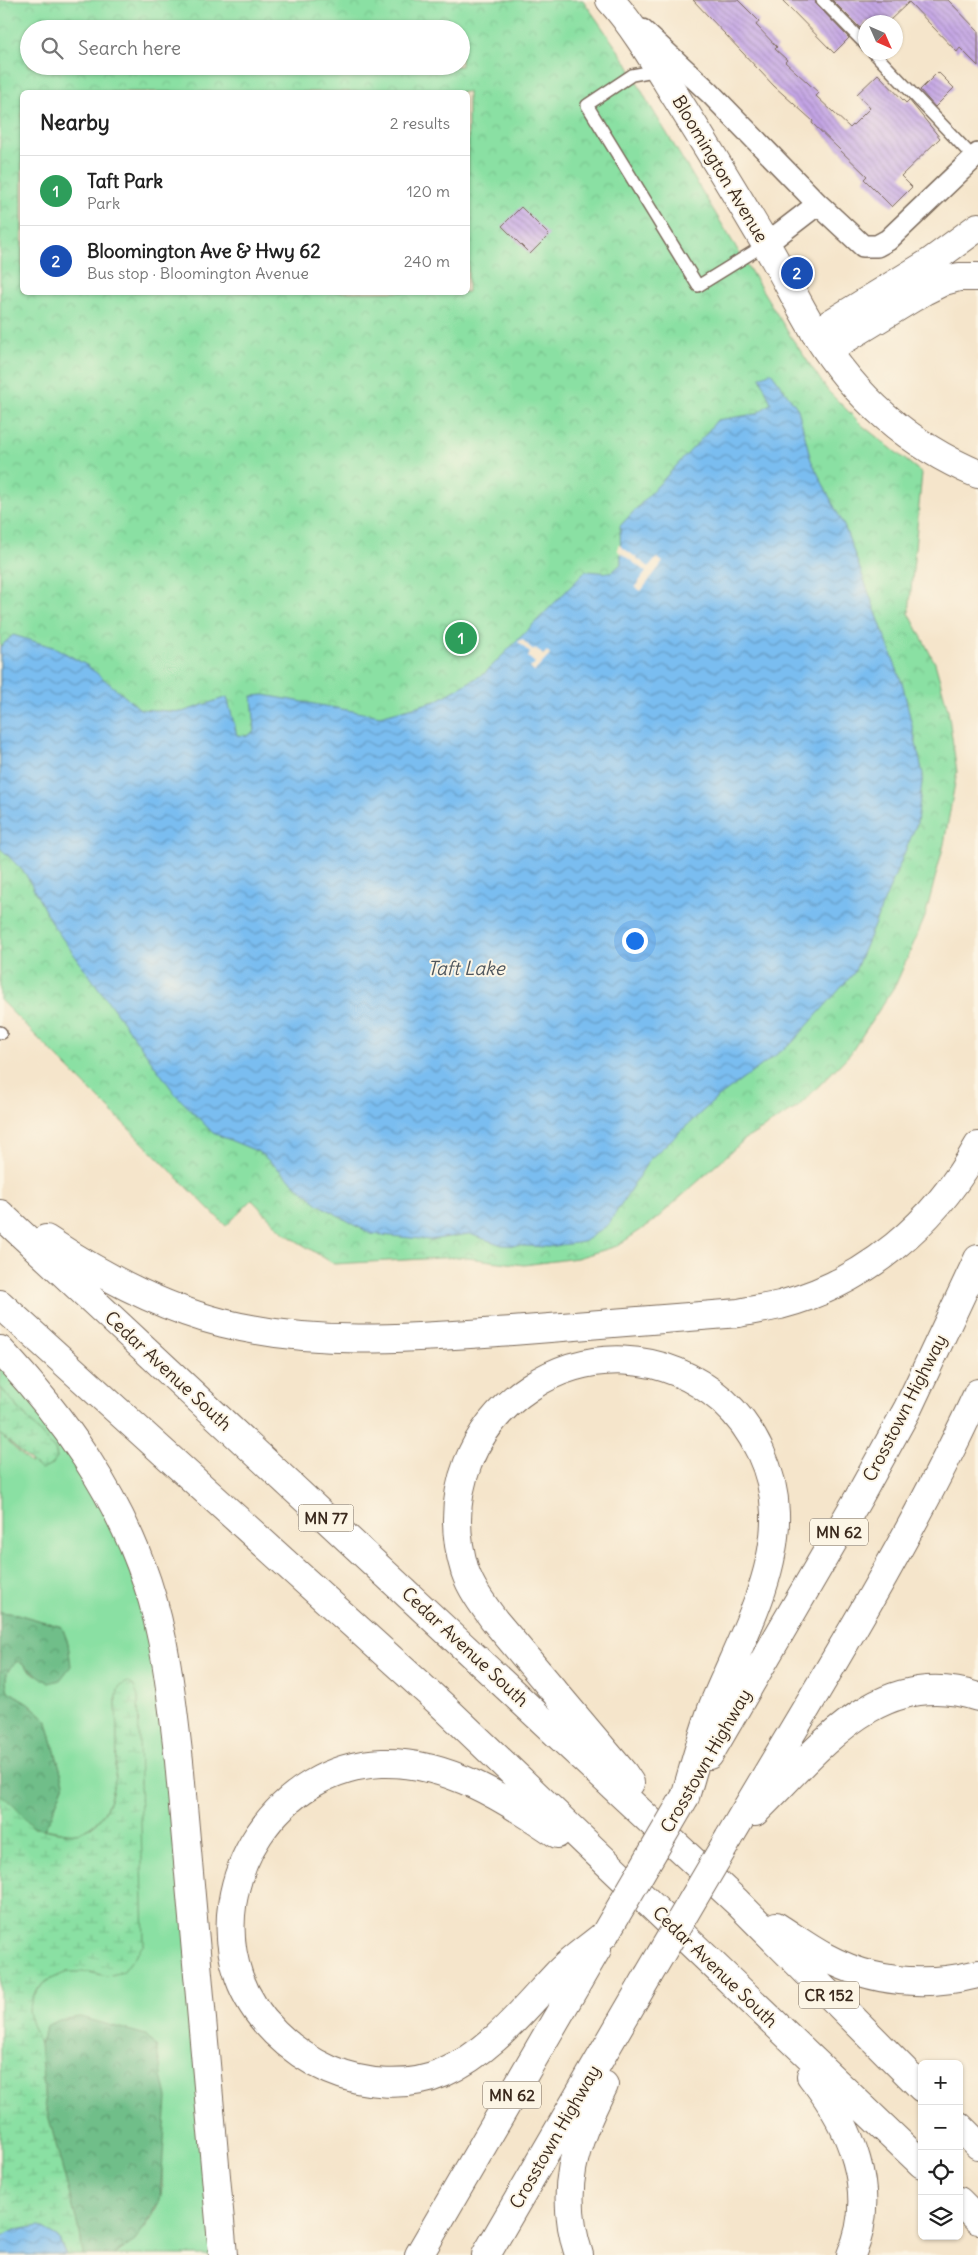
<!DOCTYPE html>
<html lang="en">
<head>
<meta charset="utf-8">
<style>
  :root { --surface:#fff; --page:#f6f6f6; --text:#222; --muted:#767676; --line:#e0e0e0; --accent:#c8321e }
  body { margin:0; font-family:Delius,sans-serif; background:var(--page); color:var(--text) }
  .controls { position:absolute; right:15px; bottom:15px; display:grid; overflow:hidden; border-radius:8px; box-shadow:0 1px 4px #0004 }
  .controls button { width:45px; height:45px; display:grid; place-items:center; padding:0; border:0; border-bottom:1px solid var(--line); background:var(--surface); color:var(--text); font:25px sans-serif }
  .compass { position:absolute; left:858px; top:15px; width:45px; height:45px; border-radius:50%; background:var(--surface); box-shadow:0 1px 4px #0004; rotate:135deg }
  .you { position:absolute; left:634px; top:940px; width:18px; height:18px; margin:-12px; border:4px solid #fff; border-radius:50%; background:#1a73e8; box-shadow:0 0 0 8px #1a73e833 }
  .badge { display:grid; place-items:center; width:32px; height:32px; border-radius:50%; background:var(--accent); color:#fff; font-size:16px; font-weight:700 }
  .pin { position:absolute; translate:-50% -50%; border:2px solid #fff; box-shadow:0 1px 5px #0006 }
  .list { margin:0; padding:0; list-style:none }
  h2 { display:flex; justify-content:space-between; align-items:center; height:65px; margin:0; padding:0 20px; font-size:21px }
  h2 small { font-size:16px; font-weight:400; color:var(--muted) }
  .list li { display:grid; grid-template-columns:32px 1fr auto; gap:15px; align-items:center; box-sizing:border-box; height:70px; padding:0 20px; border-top:1px solid var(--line) }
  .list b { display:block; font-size:19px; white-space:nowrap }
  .list p { margin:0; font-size:16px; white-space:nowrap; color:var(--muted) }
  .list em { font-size:16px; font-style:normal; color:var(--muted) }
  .icon { flex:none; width:28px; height:28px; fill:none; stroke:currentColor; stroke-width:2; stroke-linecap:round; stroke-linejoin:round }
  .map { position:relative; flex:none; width:978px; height:2255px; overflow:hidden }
  .search { position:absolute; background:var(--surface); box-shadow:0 1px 4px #0004; left:20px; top:20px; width:450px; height:55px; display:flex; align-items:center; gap:12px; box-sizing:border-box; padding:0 18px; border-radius:28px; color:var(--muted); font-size:19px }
  .panel { position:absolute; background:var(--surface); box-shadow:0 1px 4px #0004; left:20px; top:90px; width:450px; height:205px; border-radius:8px }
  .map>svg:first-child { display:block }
  .grass { fill:#8ae0a3; stroke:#628560 }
  .forest { fill:url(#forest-crowns); stroke:#557454 }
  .wetland { fill:url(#wetland-marsh); stroke:#628560 }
  .park { fill:url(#park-crowns); stroke:#628560; fill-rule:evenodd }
  .water { fill:url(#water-waves); stroke:#5a7487 }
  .pier { fill:#f5e5cb }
  .building { fill:url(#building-back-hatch) }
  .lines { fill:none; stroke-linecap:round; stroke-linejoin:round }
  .lane-casing { stroke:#7c6b5b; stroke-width:14 }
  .street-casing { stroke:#7c6b5b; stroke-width:24 }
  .secondary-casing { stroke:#7c6b5b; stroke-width:30 }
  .highway-casing { stroke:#7c6b5b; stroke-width:30 }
  .lane { stroke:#fff; stroke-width:11 }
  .street { stroke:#fff; stroke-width:21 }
  .secondary { stroke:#fff; stroke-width:28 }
  .highway { stroke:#fff; stroke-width:28 }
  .highway-bridge-casing { stroke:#7c6b5b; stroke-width:30; stroke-linecap:butt }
  .highway-bridge { stroke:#fff; stroke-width:28 }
  .labels { text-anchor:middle; stroke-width:4; stroke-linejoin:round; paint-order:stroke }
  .shield { fill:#fcf5e5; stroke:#75675a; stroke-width:1 }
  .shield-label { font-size:16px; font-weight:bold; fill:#3b2a1e }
  .street-label { font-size:18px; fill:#3b2a1e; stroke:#fcf5e5 }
  .water-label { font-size:19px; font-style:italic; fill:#4e565d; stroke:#fcf5e5 }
</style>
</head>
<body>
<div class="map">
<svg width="978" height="2255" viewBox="0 0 978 2255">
  <defs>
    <pattern id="forest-crowns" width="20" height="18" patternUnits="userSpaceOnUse" patternTransform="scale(1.25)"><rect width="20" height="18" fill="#6fbe89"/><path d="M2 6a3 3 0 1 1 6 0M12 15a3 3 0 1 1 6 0" fill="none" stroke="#5c9b6f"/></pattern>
    <pattern id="wetland-marsh" width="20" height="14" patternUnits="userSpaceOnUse" patternTransform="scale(1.25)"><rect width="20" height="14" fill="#8ae0a3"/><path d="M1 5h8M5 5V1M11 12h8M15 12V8" fill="none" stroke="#78c08c"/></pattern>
    <pattern id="park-crowns" width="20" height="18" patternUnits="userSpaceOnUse" patternTransform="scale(1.25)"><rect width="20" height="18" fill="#8ae0a3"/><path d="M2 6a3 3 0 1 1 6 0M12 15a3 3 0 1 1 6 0" fill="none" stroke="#78c08c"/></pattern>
    <pattern id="water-waves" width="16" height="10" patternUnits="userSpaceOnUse" patternTransform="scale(1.25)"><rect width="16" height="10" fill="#7abdf0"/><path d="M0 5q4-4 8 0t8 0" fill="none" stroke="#659ac2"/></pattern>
    <pattern id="building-back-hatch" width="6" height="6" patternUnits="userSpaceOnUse" patternTransform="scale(1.25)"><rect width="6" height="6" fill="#c3a4e5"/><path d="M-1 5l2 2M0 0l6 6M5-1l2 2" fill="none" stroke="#a086b9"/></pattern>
  </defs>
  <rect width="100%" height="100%" fill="#fcf5e5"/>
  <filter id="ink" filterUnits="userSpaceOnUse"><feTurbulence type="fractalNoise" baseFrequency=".02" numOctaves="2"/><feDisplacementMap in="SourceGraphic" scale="10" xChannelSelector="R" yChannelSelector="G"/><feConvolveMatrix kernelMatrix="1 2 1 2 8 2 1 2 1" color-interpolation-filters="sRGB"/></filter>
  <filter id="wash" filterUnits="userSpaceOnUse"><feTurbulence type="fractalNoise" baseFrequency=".0096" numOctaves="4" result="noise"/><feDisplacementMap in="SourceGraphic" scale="20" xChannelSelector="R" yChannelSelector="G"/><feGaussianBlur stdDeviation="1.12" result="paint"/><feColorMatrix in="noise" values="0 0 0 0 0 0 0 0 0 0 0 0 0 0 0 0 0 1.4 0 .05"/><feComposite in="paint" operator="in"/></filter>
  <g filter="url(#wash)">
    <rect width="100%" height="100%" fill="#f5e5cb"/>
    <path class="grass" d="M 0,1361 L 42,1406 L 121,1536 L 167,1697 L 216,2255 L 114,2255 C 134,2242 152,2224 160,2199 C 163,2190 162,2178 162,2168 L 47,2026 L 40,2044 C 36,2033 28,2022 29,2010 C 30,1992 51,1975 68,1972 C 82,1970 94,1973 107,1976 L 138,1717 L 138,1697 L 116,1696 C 116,1735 127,1820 77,1833 C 68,1835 54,1830 44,1829 L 51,1817 L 64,1783 L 46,1719 L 28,1703 L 8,1691 C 4,1677 6,1669 18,1661 L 36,1675 L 70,1666 L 68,1643 L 62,1627 L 17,1614 L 0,1612 L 0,1434 L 30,1463 L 57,1458 L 55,1450 L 0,1387 Z"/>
    <path class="forest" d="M 0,1612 L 17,1614 L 62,1627 L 68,1643 L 71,1666 L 60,1680 L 49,1683 L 18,1661 C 6,1669 4,1677 8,1691 L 28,1703 L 46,1719 L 64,1783 L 51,1817 L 44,1829 L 34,1828 L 0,1794 Z
      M 80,2017 L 146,2035 L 156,2046 L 167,2098 L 160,2199 L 149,2220 L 135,2241 L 114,2255 L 83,2255 L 80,2234 L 45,2104 L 40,2044 L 47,2026 L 59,2020 Z"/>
    <path class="wetland" d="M 0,1387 L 55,1450 L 57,1458 L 52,1465 L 41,1470 L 0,1434 Z
      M 127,1682 L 134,1686 L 138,1697 L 144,1944 L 123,1972 L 107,1976 L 90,1972 L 67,1972 L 47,1981 L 35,1992 L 29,2009 L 31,2022 L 40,2044 L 45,2104 L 80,2234 L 83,2255 L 66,2255 L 58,2237 L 15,2230 L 0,2238 L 0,1794 L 14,1806 L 34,1828 C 46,1829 66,1835 76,1833 C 127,1824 116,1734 116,1696 L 119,1687 Z"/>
    <path class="park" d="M 0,0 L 583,0 L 627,63 L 646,99 L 737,249 L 791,337 L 828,391 L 863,426 L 922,473 L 909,613 L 935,663 L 948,710 L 957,772 L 944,844 L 925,917 L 896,984 L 850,1054 L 798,1107 L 744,1140 L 654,1221 L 617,1246 L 577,1258 L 524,1265 L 459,1257 L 334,1264 L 284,1233 L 252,1200 L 226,1226 L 0,1000 ZM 29,29 L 461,29 L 461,66 L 29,66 ZM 22,92 L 468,92 L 468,292 L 22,292 Z"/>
    <path class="water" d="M 771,372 L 798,409 L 811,460 L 845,528 L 903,686 L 923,774 L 917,823 L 854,973 L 792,1043 L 716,1099 L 649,1160 L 608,1225 L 583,1242 L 548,1247 L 502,1245 L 469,1234 L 430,1240 L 371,1234 L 318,1204 L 259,1152 L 213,1133 L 176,1095 L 52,924 L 25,873 L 0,848 L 0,647 L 13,635 L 56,648 L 88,666 L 140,709 L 182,712 L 227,697 L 237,735 L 247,736 L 255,731 L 252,696 L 264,695 L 380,716 L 436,701 L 485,673 L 586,571 L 611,573 L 621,564 L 620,526 L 704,436 L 717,420 L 756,414 L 771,403 L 760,377 Z
      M 40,2226 L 58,2237 L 66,2255 L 0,2255 L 0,2238 L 15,2230 Z"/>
    <path class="pier" d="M 618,544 L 649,567 L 657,558 L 663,562 L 641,591 L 635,587 L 646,572 L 618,551 Z
      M 522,639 L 533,650 L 537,649 L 543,655 L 547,651 L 550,655 L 534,672 L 530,668 L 535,663 L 528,657 L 530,653 L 518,642 Z"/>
    <g id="blocks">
      <path class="building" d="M 693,0 L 738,0 L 759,21 L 756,25 L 777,47 L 775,49 L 787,60 L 785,62 L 819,93 L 816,96 L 850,128 L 870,108 L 857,94 L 878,74 L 906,103 L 909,100 L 940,138 L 901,176 L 912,187 L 892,207 L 864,179 L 867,176 L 812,123 L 813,121 L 774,86 Z
        M 782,0 L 815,0 L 817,5 L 849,38 L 834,53 Z
        M 832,0 L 948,0 L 978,31 L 978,66 L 960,48 L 957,52 L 909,2 L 888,22 L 865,22 L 860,28 Z
        M 938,72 L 954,88 L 935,107 L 920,90 Z
        M 521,207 L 549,235 L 530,254 L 502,226 Z"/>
    </g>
  </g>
  <g filter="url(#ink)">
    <use href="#blocks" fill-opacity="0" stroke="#7c6b5b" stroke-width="1"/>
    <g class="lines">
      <defs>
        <path id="lane" d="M 822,0 L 866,45
          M 873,52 L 974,158
          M 659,70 L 632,75 L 587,105 L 698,286 L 766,244
          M 0,1032 L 1,1033"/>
        <path id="street" d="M 642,30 L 710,93 L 818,204 L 863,246 L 877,246 L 888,240 L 978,154
          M 766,244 L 818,204"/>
        <path id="secondary" d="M 610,0 C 634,26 657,66 676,97 C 706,145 736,194 765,243 C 783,272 797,303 815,332 C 854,396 909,445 978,474"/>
        <path id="highway" d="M 815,333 L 929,263 L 978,227
          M 827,350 L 924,291 L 944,281 L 959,277 L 978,277
          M 0,1214 L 737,1902 L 922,2088
          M 46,1239 C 100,1275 159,1307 223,1323 C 319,1347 415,1338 512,1331 C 588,1325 663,1319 739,1313 C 752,1310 767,1308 780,1305 C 865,1283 936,1222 978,1146
          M 0,1304 L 442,1705 L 922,2164
          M 0,1350 C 64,1418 117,1493 147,1582 C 166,1639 172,1701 179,1761 L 223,2255
          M 709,1755 L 859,1497 L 908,1408 L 978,1259
          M 630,1783 L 624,1774 L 495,1621 C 484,1606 471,1589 465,1571 C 417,1415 599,1294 723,1401 C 754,1429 774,1471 775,1513 C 777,1579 737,1647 713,1706 C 702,1736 694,1767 685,1797
          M 755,1812 C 818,1751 878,1664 978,1697
          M 557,1834 C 506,1799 447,1761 382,1763 C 278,1767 205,1879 239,1977 C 254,2019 290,2052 330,2070 C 364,2085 409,2088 443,2073 C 491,2052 522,2011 557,1974 C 571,1959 590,1947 605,1934
          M 729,1838 C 815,1692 907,1547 978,1393
          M 776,1926 C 792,1936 808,1948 825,1957 C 873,1983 926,1987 978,1974
          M 811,2076 C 851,2126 879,2192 851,2255
          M 959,2126 L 978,2145
          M 959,2201 L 978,2220
          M 419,2255 L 597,1949
          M 486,2255 L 648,1976
          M 579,2255 C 558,2191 574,2143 604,2085"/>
      </defs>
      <use href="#lane" class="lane-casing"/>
      <use href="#street" class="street-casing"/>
      <use href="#secondary" class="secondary-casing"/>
      <use href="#highway" class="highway-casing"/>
      <use href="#lane" class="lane"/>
      <use href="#street" class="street"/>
      <use href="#secondary" class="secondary"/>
      <use href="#highway" class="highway"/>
      <defs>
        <path id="highway-bridge" d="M 605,1934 L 685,1797
          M 648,1976 L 729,1838"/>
      </defs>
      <use href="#highway-bridge" class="highway-bridge-casing"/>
      <use href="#highway-bridge" class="highway-bridge"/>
    </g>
  </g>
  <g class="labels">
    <g class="shield">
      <rect x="298.5" y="1504.5" width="55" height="27" rx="4"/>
      <rect x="810" y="1518.5" width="58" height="27" rx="4"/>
      <rect x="799" y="1981.5" width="60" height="27" rx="4"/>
      <rect x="483" y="2081.5" width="58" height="27" rx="4"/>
    </g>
    <g class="shield-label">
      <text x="326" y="1524">MN 77</text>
      <text x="839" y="1538">MN 62</text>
      <text x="829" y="2001">CR 152</text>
      <text x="512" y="2101">MN 62</text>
    </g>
    <g class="street-label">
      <text transform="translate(720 169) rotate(59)" y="6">Bloomington Avenue</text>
      <text transform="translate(168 1371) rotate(43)" y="6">Cedar Avenue South</text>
      <text transform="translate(905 1408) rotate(-63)" y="6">Crosstown Highway</text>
      <text transform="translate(465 1647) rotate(43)" y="6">Cedar Avenue South</text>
      <text transform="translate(706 1761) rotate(-60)" y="6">Crosstown Highway</text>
      <text transform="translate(715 1967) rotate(44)" y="6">Cedar Avenue South</text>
      <text transform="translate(555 2137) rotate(-60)" y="6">Crosstown Highway</text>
    </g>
    <g class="water-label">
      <text x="466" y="975">Taft Lake</text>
    </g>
  </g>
</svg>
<div class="controls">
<button>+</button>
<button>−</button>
<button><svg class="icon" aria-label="locate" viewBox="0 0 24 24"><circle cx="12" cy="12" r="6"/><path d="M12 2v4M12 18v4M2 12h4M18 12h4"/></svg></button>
<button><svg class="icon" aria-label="layers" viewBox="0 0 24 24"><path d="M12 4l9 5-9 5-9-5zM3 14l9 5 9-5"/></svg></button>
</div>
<svg class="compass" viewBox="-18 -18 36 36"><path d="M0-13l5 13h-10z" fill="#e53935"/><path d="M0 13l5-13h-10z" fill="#767676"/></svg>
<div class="you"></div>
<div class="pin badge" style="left:461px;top:638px;background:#2e9e5b">1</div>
<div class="pin badge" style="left:797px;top:273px;background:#1a4fb4">2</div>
<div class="search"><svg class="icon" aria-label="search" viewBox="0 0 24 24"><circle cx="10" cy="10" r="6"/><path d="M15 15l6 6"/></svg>Search here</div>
<section class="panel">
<h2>Nearby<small>2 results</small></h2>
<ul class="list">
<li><span class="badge" style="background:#2e9e5b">1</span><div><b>Taft Park</b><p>Park</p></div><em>120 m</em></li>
<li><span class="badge" style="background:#1a4fb4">2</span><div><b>Bloomington Ave &amp; Hwy 62</b><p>Bus stop · Bloomington Avenue</p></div><em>240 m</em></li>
</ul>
</section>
</div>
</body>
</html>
